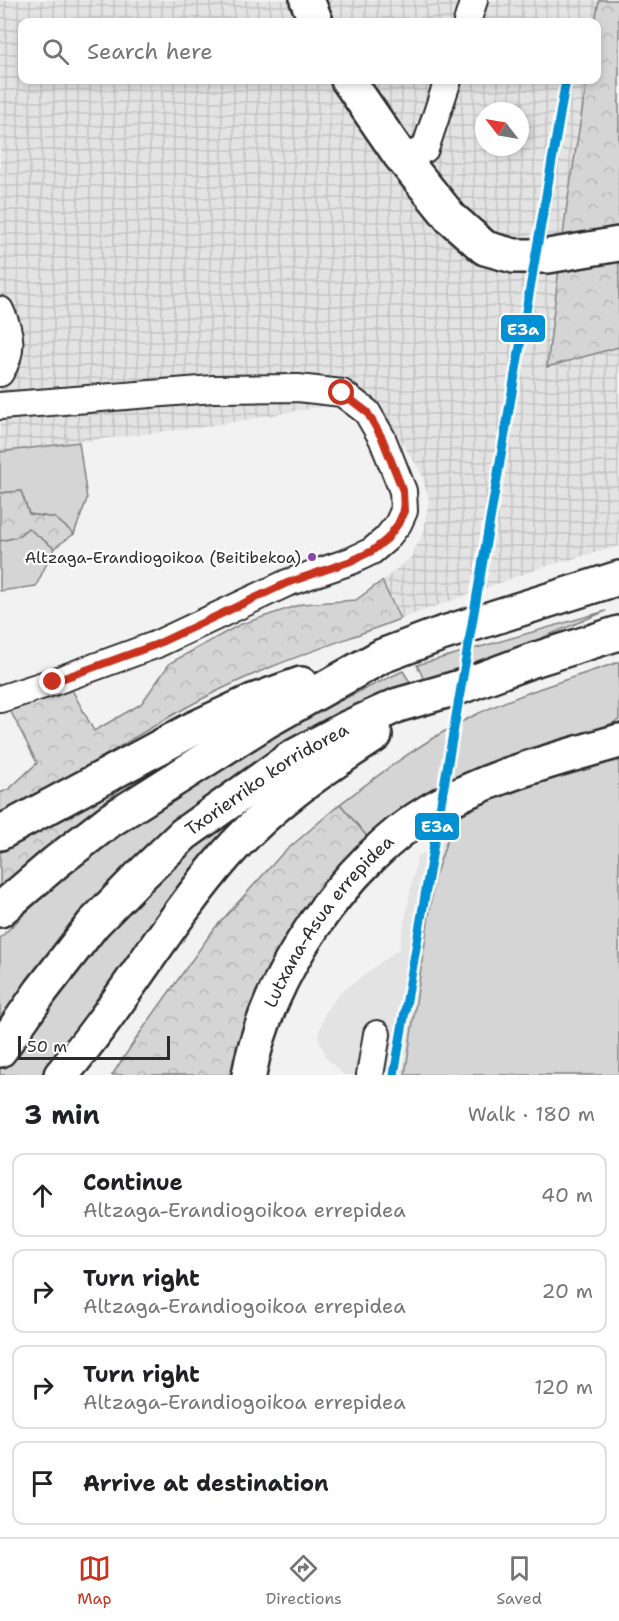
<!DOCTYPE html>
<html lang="en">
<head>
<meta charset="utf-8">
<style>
  :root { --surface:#fff; --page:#f2f2f2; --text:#202124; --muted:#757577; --line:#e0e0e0; --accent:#c8321e }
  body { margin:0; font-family:"Shantell Sans",sans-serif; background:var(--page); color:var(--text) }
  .compass { position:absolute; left:475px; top:102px; width:54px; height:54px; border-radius:50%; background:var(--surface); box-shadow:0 3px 9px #0003; rotate:301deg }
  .scale { position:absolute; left:18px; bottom:15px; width:152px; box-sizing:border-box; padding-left:6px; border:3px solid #2b2b2b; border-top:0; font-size:16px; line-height:21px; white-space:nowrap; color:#2b2b2b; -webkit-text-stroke:4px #fff; paint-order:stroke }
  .stop { position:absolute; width:18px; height:18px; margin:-14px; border:4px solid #c8321e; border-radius:50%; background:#fff }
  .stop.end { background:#c8321e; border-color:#fff; box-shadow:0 2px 6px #0008 }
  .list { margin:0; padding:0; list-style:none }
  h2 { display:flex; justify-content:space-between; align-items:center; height:78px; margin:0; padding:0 24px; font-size:26px }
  h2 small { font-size:20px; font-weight:400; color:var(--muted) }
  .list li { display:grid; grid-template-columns:39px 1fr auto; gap:18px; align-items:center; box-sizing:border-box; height:84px; margin:0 12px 12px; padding:0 12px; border:2px solid var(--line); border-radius:12px }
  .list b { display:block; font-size:22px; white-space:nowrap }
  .list p { margin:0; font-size:20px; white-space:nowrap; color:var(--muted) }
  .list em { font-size:20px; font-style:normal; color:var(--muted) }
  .icon { flex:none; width:33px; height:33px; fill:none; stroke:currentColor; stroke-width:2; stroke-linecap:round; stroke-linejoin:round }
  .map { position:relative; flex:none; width:619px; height:1075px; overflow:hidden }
  .search { position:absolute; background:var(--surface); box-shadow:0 3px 9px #0003; left:18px; right:18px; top:18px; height:66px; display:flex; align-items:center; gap:15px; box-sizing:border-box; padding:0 21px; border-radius:12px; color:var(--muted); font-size:22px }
  .sheet { height:462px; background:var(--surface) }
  nav { display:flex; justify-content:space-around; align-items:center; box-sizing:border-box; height:84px; border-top:2px solid var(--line); background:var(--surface); font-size:16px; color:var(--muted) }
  nav a { display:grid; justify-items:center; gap:3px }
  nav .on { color:var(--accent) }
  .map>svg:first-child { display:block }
  .built { fill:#e3e3e3 }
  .industrial { fill:url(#industrial-grid); fill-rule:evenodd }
  .grass { fill:#d5d5d5; stroke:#808080; stroke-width:1.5 }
  .forest { fill:url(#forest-crowns); stroke:#808080; stroke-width:1.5 }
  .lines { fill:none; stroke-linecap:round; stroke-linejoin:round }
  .minor-casing { stroke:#2b2b2b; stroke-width:30 }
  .major-casing { stroke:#2b2b2b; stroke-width:38 }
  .highway-casing { stroke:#2b2b2b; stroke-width:38 }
  .minor { stroke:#fff; stroke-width:26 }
  .major { stroke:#fff; stroke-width:33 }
  .highway { stroke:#fff; stroke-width:33 }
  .rail-1-casing { stroke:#fff; stroke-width:14 }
  .rail-1 { stroke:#0090d3; stroke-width:9 }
  .route { stroke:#c8321e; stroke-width:8 }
  .bus-dot { fill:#8e44ad; stroke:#fff; stroke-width:2 }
  .labels { text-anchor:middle; stroke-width:4.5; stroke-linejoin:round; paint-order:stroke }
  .bus-label { font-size:16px; fill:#2b2b2b; stroke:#fff; text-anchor:end }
  .street-label { font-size:18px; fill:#2b2b2b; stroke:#fff }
  .line-badge { stroke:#fff; stroke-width:2 }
  .badge-label { font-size:16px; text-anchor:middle; font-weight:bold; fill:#fff }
</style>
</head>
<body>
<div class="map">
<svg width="619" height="1075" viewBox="0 0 619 1075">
  <defs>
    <pattern id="industrial-grid" width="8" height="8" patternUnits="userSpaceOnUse" patternTransform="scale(1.5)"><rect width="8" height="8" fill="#e3e3e3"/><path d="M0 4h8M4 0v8" fill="none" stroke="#c3c3c3"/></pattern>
    <pattern id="forest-crowns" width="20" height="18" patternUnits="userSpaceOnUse" patternTransform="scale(1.5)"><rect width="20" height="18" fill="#d5d5d5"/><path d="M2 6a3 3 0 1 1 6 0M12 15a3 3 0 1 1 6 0" fill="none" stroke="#b7b7b7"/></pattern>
  </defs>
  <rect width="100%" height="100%" fill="#f2f2f2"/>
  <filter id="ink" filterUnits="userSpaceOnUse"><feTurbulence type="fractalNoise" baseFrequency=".0167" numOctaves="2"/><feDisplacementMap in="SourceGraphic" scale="12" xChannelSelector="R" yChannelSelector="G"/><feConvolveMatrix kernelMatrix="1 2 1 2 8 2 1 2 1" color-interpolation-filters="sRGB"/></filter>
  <g filter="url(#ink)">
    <path class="built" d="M 449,837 L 435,876 L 405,1075 L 344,1075 L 326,1058 L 318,1036 L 325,1013 L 339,994 L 399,949 L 417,857 Z"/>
    <path class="industrial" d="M 0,0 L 599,0 L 595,22 L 22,22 L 22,80 L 587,80 L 566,211 L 547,366 L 619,347 L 619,546 L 540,568 L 400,619 L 382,581 L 411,557 L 424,531 L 429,500 L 421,472 L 391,425 L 366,399 L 203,427 L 0,451 ZM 484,111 L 520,111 L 520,147 L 484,147 Z"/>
    <path class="grass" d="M 79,442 L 87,499 L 74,534 L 55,518 L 29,514 L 21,491 L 0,493 L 0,452 Z
      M 28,528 L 54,548 L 36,586 L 0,591 L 0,541 L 17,537 Z
      M 606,611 L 427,686 L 417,665 Z
      M 619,662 L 619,720 L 369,839 L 340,804 C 381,773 423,741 469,718 C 517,694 569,679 619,662 Z
      M 403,671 L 417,693 L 353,734 L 104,999 L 42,1075 L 0,1075 L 0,938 L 5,933 C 49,890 93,849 143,814 C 221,757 315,712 403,671 Z
      M 619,741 L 619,1075 L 405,1075 L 435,876 L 463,793 Z"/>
    <path class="forest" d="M 599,0 L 619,0 L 619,347 L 547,367 L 566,211 L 587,80 L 596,80 L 595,22 Z
      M 21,491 L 29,514 L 55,518 L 74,534 L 54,548 L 28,528 L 17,537 L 0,541 L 0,493 Z
      M 382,581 L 400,619 C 335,644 263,666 202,699 C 133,735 70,781 0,814 L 0,793 L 9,789 L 37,763 L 10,710 L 72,690 L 94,731 L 141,704 L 170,663 L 239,625 L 302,604 L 356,600 Z
      M 134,778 L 0,887 L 0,853 Z
      M 340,804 L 369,839 L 236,1075 L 112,1075 L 140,1033 L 214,929 L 282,854 Z"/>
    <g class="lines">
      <defs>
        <path id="minor" d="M 467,22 L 474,0
          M 403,158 L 425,149 L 448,80
          M 0,310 C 11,332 14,352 0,373
          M 0,406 L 213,389 L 298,388 L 342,393 L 367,412 L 382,438 L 403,491 L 404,511 L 398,524 L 386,539 L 372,551 L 351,561 L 287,583 L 155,645 L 53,682 L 0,699
          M 370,1075 L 377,1034"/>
        <g id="major">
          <path d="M 307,0 L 316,22"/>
          <path d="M 348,80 L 399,154 L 451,218 L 485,248 L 514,256 L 548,256 L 619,244"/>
          <path id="s1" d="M 249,1075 C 266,977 345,861 431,810 C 488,776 555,760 619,741"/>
        </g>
        <g id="highway">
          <path d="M 0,833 L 193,729 L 253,701 L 301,684"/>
          <path d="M 0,910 L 56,862 L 109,821 L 265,722 L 382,656 L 438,635 L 619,578"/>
          <path id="s2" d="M 0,1050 L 41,991 L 93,924 L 138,878 L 184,834 L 291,758 L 347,728 L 398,705 L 460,687 L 530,661 L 619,633"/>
          <path d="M 61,1075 C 121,1005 166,924 226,855 C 271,804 318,772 375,735"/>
        </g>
      </defs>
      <use href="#minor" class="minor-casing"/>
      <use href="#major" class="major-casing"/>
      <use href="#highway" class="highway-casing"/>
      <use href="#minor" class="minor"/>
      <use href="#major" class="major"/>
      <use href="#highway" class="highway"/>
      <defs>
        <path id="rail-1" d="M 394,1075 L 566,80"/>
      </defs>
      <use href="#rail-1" class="rail-1-casing"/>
      <use href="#rail-1" class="rail-1"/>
    </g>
  </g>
  <g class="lines" filter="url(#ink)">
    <path class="route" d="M 53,682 L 155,645 L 287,583 L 351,561 L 372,551 L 387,539 L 398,524 L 404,511 L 403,491 L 382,438 L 367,412 L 342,393"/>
  </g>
  <circle class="bus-dot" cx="312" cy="557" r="5"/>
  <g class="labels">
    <g class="bus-label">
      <text x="301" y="563">Altzaga-Erandiogoikoa (Beitibekoa)</text>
    </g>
    <g class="street-label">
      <text dy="6" stroke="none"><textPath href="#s2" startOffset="384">Txorierriko korridorea</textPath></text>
      <text dy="6" stroke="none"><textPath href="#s1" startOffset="176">Lutxana-Asua errepidea</textPath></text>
    </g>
  </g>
  <g class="line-badge">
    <rect x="500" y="314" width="46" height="29" rx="6" fill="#0090d3"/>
    <rect x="414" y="812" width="46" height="29" rx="6" fill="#0090d3"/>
  </g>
  <g class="badge-label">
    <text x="523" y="335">E3a</text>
    <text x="437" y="832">E3a</text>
  </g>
</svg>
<svg class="compass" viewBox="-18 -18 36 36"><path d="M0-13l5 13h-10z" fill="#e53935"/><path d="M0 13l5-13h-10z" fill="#757577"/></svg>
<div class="scale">50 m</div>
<div class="stop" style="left:342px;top:393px"></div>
<div class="stop end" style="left:53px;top:682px"></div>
<div class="search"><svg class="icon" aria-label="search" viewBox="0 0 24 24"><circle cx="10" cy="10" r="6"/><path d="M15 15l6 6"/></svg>Search here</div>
</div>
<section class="sheet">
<h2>3 min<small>Walk · 180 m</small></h2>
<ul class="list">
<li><svg class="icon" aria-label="ahead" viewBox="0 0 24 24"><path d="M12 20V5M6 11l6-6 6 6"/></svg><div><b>Continue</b><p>Altzaga-Erandiogoikoa errepidea</p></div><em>40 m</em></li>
<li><svg class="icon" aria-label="right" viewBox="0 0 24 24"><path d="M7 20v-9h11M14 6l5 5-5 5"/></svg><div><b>Turn right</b><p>Altzaga-Erandiogoikoa errepidea</p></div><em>20 m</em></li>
<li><svg class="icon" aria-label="right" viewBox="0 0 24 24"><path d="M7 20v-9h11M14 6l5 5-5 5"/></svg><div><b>Turn right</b><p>Altzaga-Erandiogoikoa errepidea</p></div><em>120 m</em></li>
<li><svg class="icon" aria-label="arrive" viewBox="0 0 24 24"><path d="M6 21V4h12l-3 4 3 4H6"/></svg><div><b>Arrive at destination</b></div></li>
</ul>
</section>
<nav>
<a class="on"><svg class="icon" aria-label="map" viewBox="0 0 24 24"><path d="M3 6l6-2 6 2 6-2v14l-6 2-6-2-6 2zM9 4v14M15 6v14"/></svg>Map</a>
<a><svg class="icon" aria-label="directions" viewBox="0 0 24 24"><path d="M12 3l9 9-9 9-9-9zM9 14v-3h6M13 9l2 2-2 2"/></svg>Directions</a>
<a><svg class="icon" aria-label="saved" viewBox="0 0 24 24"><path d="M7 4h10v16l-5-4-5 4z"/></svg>Saved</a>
</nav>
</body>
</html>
